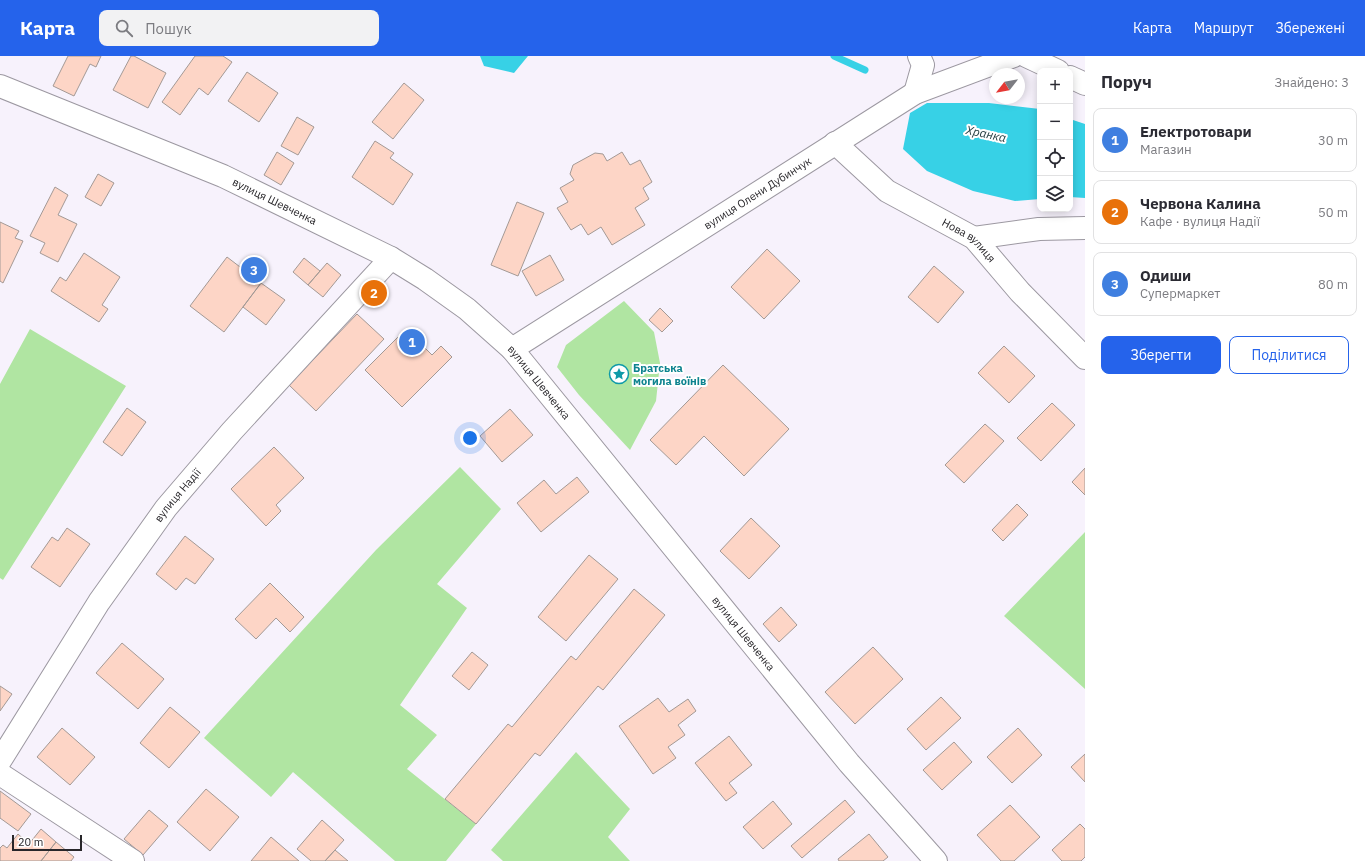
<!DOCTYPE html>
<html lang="uk">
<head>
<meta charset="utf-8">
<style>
  :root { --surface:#fff; --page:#f2f2f3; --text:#2b2b33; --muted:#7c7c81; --line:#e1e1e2; --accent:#2563eb }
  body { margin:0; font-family:"IBM Plex Sans",sans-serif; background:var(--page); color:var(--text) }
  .controls { position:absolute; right:12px; top:12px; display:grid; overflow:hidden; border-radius:8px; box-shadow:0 2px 10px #0003 }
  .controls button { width:36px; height:36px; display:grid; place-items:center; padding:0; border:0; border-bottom:1px solid var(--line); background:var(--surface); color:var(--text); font:20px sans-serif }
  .compass { position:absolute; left:989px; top:12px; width:36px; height:36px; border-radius:50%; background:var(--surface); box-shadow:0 2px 10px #0003; rotate:239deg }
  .scale { position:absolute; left:12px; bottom:10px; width:70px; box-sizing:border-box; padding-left:4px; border:2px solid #28262a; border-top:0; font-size:11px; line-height:14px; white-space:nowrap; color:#28262a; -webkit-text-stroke:3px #fff; paint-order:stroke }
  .you { position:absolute; left:470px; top:382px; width:14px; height:14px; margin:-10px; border:3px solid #fff; border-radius:50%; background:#1a73e8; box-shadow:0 0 0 6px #1a73e833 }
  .badge { display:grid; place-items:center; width:26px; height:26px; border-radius:50%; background:var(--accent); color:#fff; font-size:13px; font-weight:700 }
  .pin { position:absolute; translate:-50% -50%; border:2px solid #fff; box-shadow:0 1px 4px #0006 }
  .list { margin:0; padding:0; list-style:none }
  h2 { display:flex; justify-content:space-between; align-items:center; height:52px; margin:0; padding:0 16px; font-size:17px }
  h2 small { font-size:13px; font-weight:400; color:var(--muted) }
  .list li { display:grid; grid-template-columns:26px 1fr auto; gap:12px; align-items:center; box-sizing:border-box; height:64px; margin:0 8px 8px; padding:0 8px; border:1px solid var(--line); border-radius:8px }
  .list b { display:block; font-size:15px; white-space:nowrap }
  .list p { margin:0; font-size:13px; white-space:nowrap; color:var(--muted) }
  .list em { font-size:13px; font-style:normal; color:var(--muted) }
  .actions { display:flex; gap:8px; padding:12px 16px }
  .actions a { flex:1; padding:9px 0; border:1px solid var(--accent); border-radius:8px; text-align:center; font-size:14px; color:var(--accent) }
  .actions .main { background:var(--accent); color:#fff }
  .icon { flex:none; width:22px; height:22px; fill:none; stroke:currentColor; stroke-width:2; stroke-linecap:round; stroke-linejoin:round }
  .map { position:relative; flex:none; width:1085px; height:805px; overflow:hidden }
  header { display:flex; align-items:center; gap:24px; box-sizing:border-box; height:56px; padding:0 20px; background:var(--accent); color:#fff }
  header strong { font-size:19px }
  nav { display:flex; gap:22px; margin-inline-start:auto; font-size:14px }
  .search { width:280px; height:36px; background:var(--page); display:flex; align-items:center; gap:10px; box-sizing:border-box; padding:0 14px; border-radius:8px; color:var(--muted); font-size:15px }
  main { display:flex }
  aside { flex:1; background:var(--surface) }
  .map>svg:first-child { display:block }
  .green { fill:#b0e5a2 }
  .water { fill:#37d1e6 }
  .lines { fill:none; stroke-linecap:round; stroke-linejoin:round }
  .stream { stroke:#37d1e6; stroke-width:7 }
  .building { fill:#fdd5c6; stroke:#a39995 }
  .minor-casing { stroke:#9c98a1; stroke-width:24 }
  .secondary-casing { stroke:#9c98a1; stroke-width:24 }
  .minor { stroke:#fff; stroke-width:22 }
  .secondary { stroke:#fff; stroke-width:22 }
  .labels { text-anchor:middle; stroke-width:4; stroke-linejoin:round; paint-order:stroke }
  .street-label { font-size:11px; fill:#28262a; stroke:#fff }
  .culture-label { font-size:11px; font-weight:bold; fill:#0d838f; stroke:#fff; text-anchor:start }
  .water-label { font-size:12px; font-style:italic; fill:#1d3639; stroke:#fff }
</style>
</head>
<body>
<header>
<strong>Карта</strong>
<div class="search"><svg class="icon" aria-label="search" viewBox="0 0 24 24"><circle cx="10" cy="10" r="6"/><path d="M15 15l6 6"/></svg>Пошук</div>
<nav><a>Карта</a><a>Маршрут</a><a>Збережені</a></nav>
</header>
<main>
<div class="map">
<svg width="1085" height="805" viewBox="0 0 1085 805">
  <rect width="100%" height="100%" fill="#f7f2fc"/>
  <path class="green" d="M 624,245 L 654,276 L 660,307 L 656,345 L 630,394 L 579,339 L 557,311 L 566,289 Z
    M 30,273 L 126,330 L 3,524 L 0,522 L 0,328 Z
    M 460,411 L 501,453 L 437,528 L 467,552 L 400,649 L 437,679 L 407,713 L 476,768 L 446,805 L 395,805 L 293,716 L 271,741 L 204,682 L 376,494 Z
    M 1085,476 L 1085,633 L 1004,560 Z
    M 576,696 L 630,753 L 608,781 L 630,805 L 503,805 L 491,794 Z"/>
  <path class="water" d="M 480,0 L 528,0 L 514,17 L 484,10 Z
    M 927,47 L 989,47 L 1040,53 L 1040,143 L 1015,145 L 973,135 L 927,115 L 903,93 L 910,57 Z
    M 1070,63 L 1085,68 L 1085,142 L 1070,141 Z"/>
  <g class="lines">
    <path class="stream" d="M 834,0 L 865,14"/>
  </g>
  <path class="building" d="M 68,0 L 101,0 L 96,11 L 90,8 L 74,40 L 53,30 Z
    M 131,0 L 134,0 L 166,17 L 148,52 L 113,34 Z
    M 195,0 L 223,0 L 232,6 L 208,39 L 199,32 L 180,59 L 162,46 Z
    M 247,16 L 278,37 L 259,66 L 228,45 Z
    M 404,27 L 424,44 L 393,83 L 372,66 Z
    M 297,61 L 314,71 L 298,99 L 281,90 Z
    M 375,85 L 394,97 L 390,102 L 413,118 L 393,149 L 352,121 Z
    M 277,96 L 294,107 L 281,129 L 264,119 Z
    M 622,96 L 630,109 L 640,104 L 652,126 L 643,132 L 649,143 L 635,152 L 645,169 L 612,189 L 601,171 L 588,179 L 581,168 L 571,174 L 557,152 L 568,146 L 560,132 L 574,124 L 570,118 L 573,109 L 595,97 L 603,98 L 607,105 Z
    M 98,118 L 114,127 L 101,150 L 85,141 Z
    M 55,131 L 68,139 L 58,159 L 77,168 L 58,206 L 40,197 L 45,187 L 30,180 Z
    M 517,146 L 544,157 L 518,220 L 491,209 Z
    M 0,166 L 19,175 L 15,182 L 23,185 L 3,227 L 0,225 Z
    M 767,193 L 800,225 L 764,263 L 731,231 Z
    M 84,197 L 120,221 L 102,249 L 108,253 L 99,266 L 51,235 L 60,221 L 66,225 Z
    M 550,199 L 564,224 L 536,240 L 522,215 Z
    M 227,201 L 261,227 L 224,276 L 190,250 Z
    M 304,202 L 320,215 L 308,229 L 293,216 Z
    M 327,207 L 341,219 L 323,241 L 308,229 Z
    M 934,210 L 964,236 L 938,267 L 908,241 Z
    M 261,227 L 285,244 L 266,269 L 243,251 Z
    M 660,252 L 673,265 L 662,276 L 649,264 Z
    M 357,258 L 384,283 L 316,355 L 289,329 Z
    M 406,273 L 432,299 L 441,290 L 452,301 L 402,351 L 365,314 Z
    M 1004,290 L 1035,320 L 1009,347 L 978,317 Z
    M 723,309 L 789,373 L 744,420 L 704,380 L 676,409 L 650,384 Z
    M 1052,347 L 1075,369 L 1041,405 L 1017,382 Z
    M 127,352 L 146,366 L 122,400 L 103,386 Z
    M 510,353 L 533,379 L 502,406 L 480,380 Z
    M 985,368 L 1004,385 L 964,427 L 945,409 Z
    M 274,391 L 304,422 L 276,449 L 281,455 L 266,470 L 231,433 Z
    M 1085,412 L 1085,439 L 1072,426 Z
    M 577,421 L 589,436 L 541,476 L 517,447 L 544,424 L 556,438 Z
    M 1017,448 L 1028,459 L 1003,485 L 992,474 Z
    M 751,462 L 780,490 L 749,523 L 720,495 Z
    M 67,472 L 90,488 L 60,531 L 31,511 L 52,481 L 58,485 Z
    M 185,480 L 214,503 L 195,528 L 186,522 L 176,534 L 156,518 Z
    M 589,499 L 618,523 L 566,585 L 538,561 Z
    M 270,527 L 304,561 L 290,576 L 276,562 L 256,583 L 235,563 Z
    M 634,533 L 665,559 L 603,634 L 598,630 L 540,700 L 535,697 L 476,768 L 445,743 L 508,668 L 512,671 L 571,600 L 576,604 Z
    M 781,551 L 797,569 L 779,586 L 763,568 Z
    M 122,587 L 164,623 L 138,653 L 96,617 Z
    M 873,591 L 903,623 L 855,668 L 825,636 Z
    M 472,596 L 488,609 L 469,634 L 452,620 Z
    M 0,630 L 12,638 L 0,655 Z
    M 941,641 L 961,662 L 926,694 L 907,673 Z
    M 658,642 L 669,656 L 688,643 L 696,655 L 678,669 L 685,679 L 668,691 L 676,702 L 653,718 L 619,670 Z
    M 170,651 L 200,676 L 169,712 L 140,687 Z
    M 62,672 L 95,701 L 70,729 L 37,701 Z
    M 1018,672 L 1042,699 L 1012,727 L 987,701 Z
    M 729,680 L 752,709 L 729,727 L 737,737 L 726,745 L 695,707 Z
    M 954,686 L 972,706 L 942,734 L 923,714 Z
    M 1085,698 L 1085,726 L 1071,711 Z
    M 206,733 L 239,761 L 210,795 L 177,766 Z
    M 0,735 L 31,758 L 18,775 L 0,762 Z
    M 845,744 L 855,756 L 802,802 L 791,790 Z
    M 773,745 L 792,768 L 763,793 L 743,771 Z
    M 1010,749 L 1040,781 L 1014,805 L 1001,805 L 977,779 Z
    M 149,754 L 168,770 L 143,799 L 124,783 Z
    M 322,764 L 344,784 L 325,805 L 311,805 L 297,793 Z
    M 1080,768 L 1085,773 L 1085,801 L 1081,805 L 1062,805 L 1052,794 Z
    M 41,773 L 56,786 L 41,805 L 0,805 L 0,792 L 3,789 L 7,792 L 18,778 L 29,788 Z
    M 869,778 L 888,801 L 883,805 L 839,805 L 838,803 Z
    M 271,781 L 299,805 L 251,805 Z
    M 56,786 L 74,801 L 71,805 L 41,805 Z
    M 335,794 L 348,805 L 325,805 Z"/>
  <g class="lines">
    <defs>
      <g id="minor">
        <path d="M 1026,0 L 1058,15"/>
        <path d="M 1070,21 L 1085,28"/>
        <path d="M 915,37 L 923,9 L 919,0"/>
        <path id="s1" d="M 835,87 L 887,135 L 974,182 L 1020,236 L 1085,302"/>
        <path d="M 974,182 L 1039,173 L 1085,172"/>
        <path id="s2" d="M 512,293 L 915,37 L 1014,0"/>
        <path id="s3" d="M 0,705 L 99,546 L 166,452 L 232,375 L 391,202"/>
        <path d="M 0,718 L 133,805"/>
      </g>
      <g id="secondary">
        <path id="s4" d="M 0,30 L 223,120 L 391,202 L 425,223 L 467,253 L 512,293 L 849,707 L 936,805"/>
      </g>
    </defs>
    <use href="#minor" class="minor-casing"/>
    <use href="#secondary" class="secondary-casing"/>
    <use href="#minor" class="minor"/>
    <use href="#secondary" class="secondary"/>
  </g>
  <defs>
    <symbol id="sight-ring" viewBox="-11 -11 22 22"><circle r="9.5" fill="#fff" stroke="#0f9aa8" stroke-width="1.5"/><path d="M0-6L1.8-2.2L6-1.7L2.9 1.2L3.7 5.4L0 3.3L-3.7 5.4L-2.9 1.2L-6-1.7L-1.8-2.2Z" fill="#0f9aa8"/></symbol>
  </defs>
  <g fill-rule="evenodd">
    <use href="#sight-ring" x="608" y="307" width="22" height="22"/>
  </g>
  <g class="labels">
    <g class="street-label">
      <text dy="4" stroke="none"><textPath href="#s2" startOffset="291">вулиця Олени Дубинчук</textPath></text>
      <text dy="4" stroke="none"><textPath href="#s4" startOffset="298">вулиця Шевченка</textPath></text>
      <text dy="4" stroke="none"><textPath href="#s1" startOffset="167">Нова вулиця</textPath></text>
      <text dy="4" stroke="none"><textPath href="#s4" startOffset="622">вулиця Шевченка</textPath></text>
      <text dy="4" stroke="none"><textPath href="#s3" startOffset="320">вулиця Надії</textPath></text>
      <text dy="4" stroke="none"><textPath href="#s4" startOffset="946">вулиця Шевченка</textPath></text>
    </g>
    <g class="culture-label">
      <text x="633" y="316">Братська<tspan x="633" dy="13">могила воїнів</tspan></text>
    </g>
    <g class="water-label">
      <text transform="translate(986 78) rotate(12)" y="4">Хранка</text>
    </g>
  </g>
</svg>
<div class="controls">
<button>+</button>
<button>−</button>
<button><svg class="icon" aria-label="locate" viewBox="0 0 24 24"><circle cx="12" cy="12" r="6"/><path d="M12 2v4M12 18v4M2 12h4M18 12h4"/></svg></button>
<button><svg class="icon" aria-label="layers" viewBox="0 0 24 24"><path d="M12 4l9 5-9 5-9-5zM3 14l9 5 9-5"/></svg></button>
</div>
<svg class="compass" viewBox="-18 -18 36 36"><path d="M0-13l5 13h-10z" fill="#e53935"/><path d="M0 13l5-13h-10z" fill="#7c7c81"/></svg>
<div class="scale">20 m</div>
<div class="you"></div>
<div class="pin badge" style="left:412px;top:286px;background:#3f7fe0">1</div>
<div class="pin badge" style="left:374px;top:237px;background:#e8710a">2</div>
<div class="pin badge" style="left:254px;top:214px;background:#3f7fe0">3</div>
</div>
<aside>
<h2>Поруч<small>Знайдено: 3</small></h2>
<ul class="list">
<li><span class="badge" style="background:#3f7fe0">1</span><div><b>Електротовари</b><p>Магазин</p></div><em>30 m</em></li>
<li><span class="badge" style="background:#e8710a">2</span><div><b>Червона Калина</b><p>Кафе · вулиця Надії</p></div><em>50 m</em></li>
<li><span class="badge" style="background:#3f7fe0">3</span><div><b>Одиши</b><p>Супермаркет</p></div><em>80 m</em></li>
</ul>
<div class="actions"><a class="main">Зберегти</a><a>Поділитися</a></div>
</aside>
</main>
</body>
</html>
